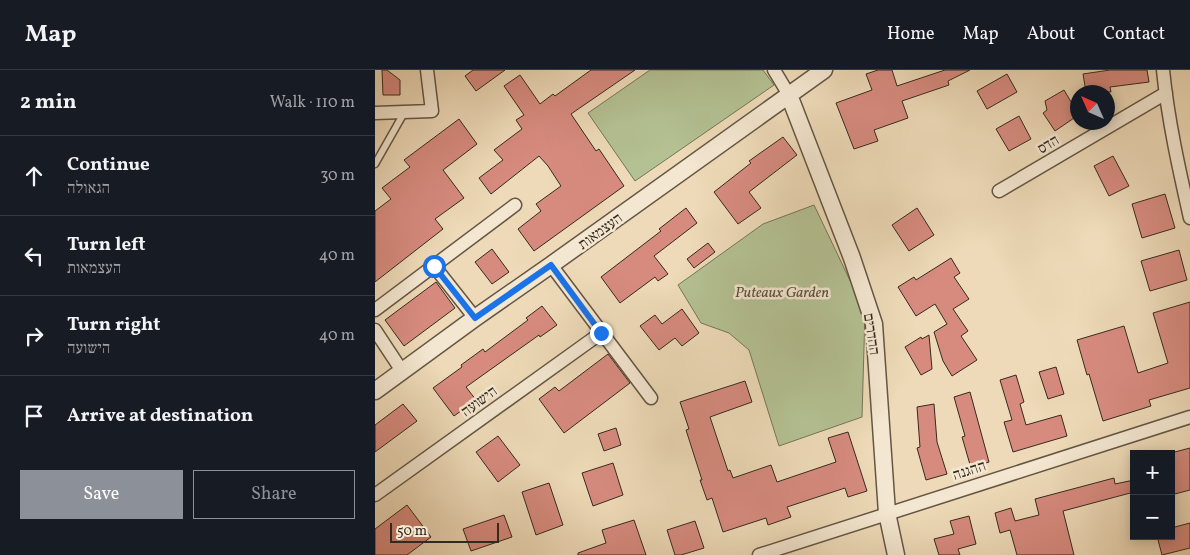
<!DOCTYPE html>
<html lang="en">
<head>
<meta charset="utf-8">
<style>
  :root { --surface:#171b24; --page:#242831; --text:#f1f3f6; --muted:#9ea1a6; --line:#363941; --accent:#8c9099 }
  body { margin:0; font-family:Vollkorn,"Frank Ruhl Libre",serif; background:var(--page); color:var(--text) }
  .controls { position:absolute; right:15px; bottom:15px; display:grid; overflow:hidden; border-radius:0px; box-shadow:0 2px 12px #0003 }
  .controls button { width:45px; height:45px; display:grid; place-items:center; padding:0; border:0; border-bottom:1px solid var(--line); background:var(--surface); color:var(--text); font:25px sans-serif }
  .compass { position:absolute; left:695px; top:15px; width:45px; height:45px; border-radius:50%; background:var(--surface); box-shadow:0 2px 12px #0003; rotate:315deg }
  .scale { position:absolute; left:15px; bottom:12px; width:109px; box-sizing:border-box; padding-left:5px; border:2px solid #362a1e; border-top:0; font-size:14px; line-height:18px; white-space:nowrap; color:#362a1e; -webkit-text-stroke:4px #f4e7d1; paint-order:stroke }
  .stop { position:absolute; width:15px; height:15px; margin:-11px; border:4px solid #1a73e8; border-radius:50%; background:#fff }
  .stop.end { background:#1a73e8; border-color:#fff; box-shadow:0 1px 5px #0008 }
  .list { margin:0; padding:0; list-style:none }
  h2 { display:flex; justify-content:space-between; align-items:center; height:65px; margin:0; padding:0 20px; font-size:21px }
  h2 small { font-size:16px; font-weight:400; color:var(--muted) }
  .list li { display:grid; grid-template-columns:32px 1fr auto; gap:15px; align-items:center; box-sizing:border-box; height:80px; padding:0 20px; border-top:1px solid var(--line) }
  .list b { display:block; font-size:19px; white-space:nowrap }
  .list p { margin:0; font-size:16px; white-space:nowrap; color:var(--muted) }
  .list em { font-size:16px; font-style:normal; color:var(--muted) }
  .actions { display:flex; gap:10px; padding:15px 20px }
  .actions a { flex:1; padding:11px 0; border:1px solid var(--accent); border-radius:0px; text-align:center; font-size:18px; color:var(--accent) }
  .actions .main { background:var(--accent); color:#fff }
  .icon { flex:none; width:28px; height:28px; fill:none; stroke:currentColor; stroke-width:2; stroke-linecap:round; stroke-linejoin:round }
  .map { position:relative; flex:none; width:815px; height:485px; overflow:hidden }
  header { display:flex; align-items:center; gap:30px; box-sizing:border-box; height:70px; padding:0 25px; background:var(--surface); border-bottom:1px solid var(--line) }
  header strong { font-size:24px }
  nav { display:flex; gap:28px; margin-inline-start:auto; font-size:18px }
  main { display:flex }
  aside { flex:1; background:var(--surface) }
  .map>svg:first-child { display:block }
  .green { fill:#b4c193; stroke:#757658 }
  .building { fill:#d78b7f; stroke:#362a1e }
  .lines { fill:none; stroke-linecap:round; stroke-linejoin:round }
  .service-casing { stroke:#645644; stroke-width:9 }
  .minor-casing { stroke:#645644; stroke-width:15 }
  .tertiary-casing { stroke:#645644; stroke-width:19 }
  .service { stroke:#f4e7d1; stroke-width:6 }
  .minor { stroke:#f4e7d1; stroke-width:12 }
  .tertiary { stroke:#f4e7d1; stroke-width:16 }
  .route { stroke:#1a73e8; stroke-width:6 }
  .labels { text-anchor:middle; stroke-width:5; stroke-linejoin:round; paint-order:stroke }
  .street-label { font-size:15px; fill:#362a1e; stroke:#f4e7d1 }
  .park-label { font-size:15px; font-style:italic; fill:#56503b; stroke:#f4e7d1 }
</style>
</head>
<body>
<header>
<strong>Map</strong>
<nav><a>Home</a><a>Map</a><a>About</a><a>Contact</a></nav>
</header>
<main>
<aside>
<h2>2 min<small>Walk · 110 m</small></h2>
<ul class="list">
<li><svg class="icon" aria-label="ahead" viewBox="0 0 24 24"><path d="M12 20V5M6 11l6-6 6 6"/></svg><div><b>Continue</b><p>הגאולה</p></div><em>30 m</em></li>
<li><svg class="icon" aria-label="left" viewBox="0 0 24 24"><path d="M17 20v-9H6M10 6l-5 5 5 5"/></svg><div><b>Turn left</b><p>העצמאות</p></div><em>40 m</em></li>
<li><svg class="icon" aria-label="right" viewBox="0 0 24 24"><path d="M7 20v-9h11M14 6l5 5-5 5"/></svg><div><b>Turn right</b><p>הישועה</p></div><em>40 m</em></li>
<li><svg class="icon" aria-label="arrive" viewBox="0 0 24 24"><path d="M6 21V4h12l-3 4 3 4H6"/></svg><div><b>Arrive at destination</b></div></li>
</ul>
<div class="actions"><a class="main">Save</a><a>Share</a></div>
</aside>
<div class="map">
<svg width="815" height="485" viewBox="0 0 815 485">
  <rect width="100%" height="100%" fill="#eedab8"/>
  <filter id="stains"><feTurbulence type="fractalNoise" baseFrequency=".004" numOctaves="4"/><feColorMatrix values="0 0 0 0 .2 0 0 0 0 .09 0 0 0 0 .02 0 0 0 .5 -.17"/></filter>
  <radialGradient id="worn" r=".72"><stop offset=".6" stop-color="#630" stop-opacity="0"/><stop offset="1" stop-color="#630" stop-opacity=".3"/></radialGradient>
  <path class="green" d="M 275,0 L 388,0 L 399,15 L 260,111 L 213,43 Z
    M 439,135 L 490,242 L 487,347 L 404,376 L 374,280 L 354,263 L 326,253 L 303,215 L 388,154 Z"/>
  <path class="building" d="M 7,0 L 12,0 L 25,10 L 25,25 L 8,25 Z
    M 98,0 L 130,0 L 101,21 L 90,6 Z
    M 216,0 L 260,0 L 196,44 L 221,81 L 224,79 L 249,116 L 159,181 L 143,159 L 166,141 L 161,134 L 186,116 L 173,96 L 164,86 L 116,124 L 104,108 L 128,90 L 119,80 L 147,59 L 141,50 L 149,45 L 129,16 L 145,5 L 165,34 L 178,24 L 180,26 Z
    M 503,0 L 517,0 L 522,16 L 570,0 L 595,0 L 573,11 L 574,15 L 527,31 L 533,48 L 499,60 L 503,71 L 479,79 L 461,33 L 497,20 L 491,4 Z
    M 735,0 L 772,0 L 774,12 L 735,17 L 736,22 L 711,22 L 708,4 Z
    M 632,4 L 642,22 L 612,39 L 602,21 Z
    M 689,20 L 702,42 L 702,46 L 680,61 L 668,43 L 672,40 L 670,31 Z
    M 644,46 L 656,69 L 634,81 L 621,59 Z
    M 84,49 L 102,74 L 68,100 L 89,128 L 60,149 L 68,159 L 0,212 L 0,141 L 16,129 L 7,118 L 35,97 L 29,90 Z
    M 408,67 L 422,85 L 374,122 L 386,138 L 363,154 L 339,122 L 376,93 L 374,91 Z
    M 738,86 L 754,116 L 734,126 L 719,96 Z
    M 790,124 L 800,158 L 767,168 L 757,134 Z
    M 311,138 L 322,153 L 279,186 L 293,204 L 283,211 L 280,207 L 245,233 L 226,207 L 286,161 L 284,159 Z
    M 542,138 L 559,165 L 534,181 L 517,155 Z
    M 333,173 L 340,182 L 319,198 L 312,189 Z
    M 117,179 L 134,202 L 117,214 L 100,192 Z
    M 804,180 L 812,210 L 775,221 L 766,191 Z
    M 576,188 L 585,203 L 579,207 L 594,229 L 578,239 L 593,261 L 586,266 L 602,290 L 577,306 L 568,291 L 559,262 L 572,254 L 560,234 L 541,246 L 523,217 L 539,207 L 541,210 Z
    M 61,212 L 80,238 L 29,276 L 10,250 Z
    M 815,232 L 815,318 L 774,330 L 776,336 L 728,351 L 714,304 L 712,305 L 702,270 L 749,256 L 763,303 L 793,293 L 778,243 Z
    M 167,236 L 182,255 L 165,267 L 164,265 L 91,317 L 101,330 L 79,346 L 58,318 L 87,297 L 86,295 L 108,279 L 110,282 L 153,250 L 151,248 Z
    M 307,239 L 324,263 L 307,276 L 300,268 L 284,280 L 265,256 L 280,245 L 287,254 Z
    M 554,265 L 557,299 L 546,305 L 530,277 L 546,267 L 547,269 Z
    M 233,284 L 255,313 L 189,363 L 164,329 L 180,317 L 184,321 Z
    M 681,297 L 689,324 L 673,329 L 664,302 Z
    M 641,305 L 649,332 L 645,334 L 651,355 L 686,345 L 692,366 L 638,382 L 629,352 L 637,350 L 625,310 Z
    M 370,311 L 377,332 L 335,347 L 353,401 L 355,400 L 358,408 L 396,395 L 402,412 L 461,392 L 453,368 L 473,362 L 492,421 L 473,427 L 470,418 L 412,437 L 416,447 L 393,455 L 391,448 L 348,462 L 337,428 L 332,430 L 325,410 L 327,410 L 311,360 L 314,359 L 305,332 Z
    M 595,322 L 614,392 L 596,398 L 587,367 L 590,366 L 579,327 Z
    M 28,334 L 42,351 L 0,382 L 0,355 Z
    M 559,334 L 562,372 L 572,404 L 551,410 L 542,378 L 545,377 L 542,337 Z
    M 241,358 L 246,375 L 229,381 L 223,364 Z
    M 123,366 L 145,395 L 123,412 L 101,382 Z
    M 815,378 L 815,420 L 796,425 L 796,383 Z
    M 238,393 L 248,425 L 218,436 L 207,403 Z
    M 739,408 L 740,414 L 759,410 L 759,422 L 688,441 L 699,485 L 642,485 L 635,460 L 625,463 L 620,443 L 636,438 L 640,451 L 664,445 L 660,429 Z
    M 174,413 L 188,455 L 161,465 L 147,422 Z
    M 32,435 L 56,467 L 32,485 L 0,485 L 0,459 Z
    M 129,445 L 137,467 L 96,481 L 88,459 Z
    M 594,446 L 601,474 L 583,479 L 585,485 L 564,485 L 559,469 L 579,464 L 575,451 Z
    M 259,450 L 271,485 L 203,485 L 203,483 L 231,473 L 227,460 Z
    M 320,451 L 329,478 L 306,485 L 300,485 L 292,460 Z
    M 815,453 L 815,478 L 787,485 L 782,466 L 796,466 L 796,458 Z"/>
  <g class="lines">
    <defs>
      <path id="service" d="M 0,94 L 29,43"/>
      <path id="minor" d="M 399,0 L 414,25
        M 788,0 C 793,50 804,99 815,148
        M 0,43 L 57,41 L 52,0
        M 624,121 L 791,23
        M 176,195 L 276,328
        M 59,196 L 100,248
        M 0,240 L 140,135
        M 0,260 L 27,301
        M 0,425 L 226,263
        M 384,485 L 815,347"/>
      <path id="tertiary" d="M 414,25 L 477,188 L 499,254 L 512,443 L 521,485
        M 0,321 L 100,248 L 176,195 L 449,0"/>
    </defs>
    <use href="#service" class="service-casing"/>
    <use href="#minor" class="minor-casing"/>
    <use href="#tertiary" class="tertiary-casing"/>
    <use href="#service" class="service"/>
    <use href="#minor" class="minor"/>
    <use href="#tertiary" class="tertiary"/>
  </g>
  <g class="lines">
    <path class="route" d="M 59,196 L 100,248 L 176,195 L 226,263"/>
  </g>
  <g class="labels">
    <g class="street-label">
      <text transform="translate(673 74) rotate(-31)" y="5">הדס</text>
      <text transform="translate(225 161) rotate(-36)" y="5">העצמאות</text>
      <text transform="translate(497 264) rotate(81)" y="5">ההדרים</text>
      <text transform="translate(104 331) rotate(-36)" y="5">הישועה</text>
      <text transform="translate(594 400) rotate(-18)" y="5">ההגנה</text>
    </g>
    <g class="park-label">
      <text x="407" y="227">Puteaux Garden</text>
    </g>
  </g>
  <rect width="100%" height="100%" filter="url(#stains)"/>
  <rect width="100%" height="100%" fill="url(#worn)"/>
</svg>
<div class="controls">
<button>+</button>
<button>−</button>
</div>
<svg class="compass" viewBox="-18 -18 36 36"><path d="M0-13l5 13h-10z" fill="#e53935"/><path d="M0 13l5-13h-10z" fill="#9ea1a6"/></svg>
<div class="scale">50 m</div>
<div class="stop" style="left:59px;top:196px"></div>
<div class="stop end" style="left:226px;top:263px"></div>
</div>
</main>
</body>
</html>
